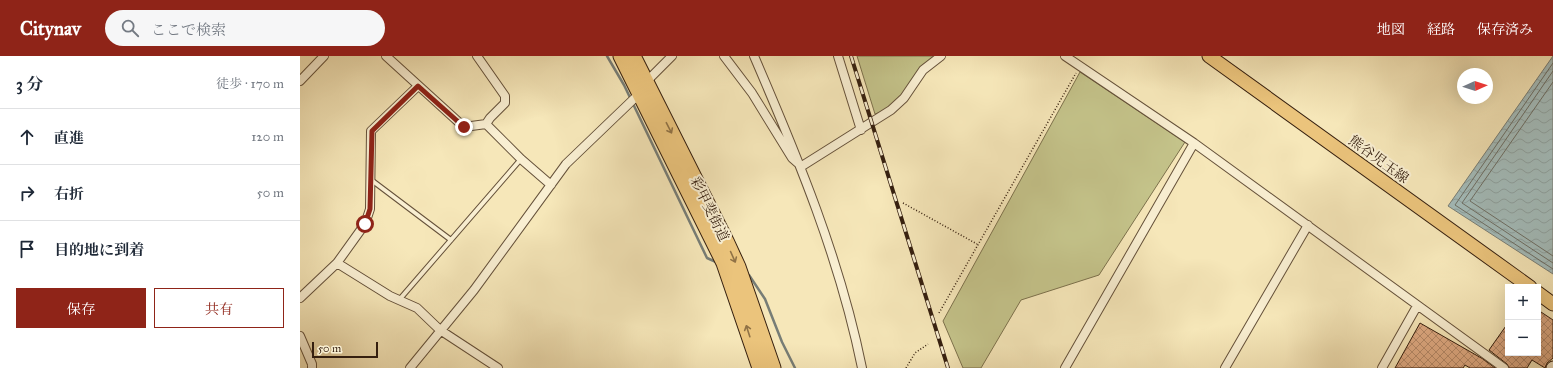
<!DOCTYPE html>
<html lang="ja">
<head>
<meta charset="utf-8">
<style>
  :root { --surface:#fff; --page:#f6f6f7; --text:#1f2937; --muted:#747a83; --line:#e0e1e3; --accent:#8f2418 }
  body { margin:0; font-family:"IM FELL Great Primer","Noto Serif JP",serif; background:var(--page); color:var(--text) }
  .controls { position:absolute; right:12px; bottom:12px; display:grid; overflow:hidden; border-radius:0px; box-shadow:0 4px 16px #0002 }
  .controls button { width:36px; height:36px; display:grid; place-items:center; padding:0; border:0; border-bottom:1px solid var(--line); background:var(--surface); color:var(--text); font:20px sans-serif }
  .compass { position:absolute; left:1157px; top:12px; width:36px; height:36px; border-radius:50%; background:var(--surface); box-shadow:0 4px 16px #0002; rotate:87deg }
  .scale { position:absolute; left:12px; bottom:10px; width:66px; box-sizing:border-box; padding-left:4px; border:2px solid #351f0f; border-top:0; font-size:11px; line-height:14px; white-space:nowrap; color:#351f0f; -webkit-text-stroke:3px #f9efd2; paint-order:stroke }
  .stop { position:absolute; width:12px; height:12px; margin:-9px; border:3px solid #8f2418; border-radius:50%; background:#fff }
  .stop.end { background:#8f2418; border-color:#fff; box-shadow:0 1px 4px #0008 }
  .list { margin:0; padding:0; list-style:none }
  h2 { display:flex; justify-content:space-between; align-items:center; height:52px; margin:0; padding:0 16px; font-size:17px }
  h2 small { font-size:13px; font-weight:400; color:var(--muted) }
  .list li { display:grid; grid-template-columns:26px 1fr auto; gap:12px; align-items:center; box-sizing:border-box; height:56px; padding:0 16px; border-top:1px solid var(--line) }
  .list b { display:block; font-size:15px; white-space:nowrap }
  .list em { font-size:13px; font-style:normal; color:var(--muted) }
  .actions { display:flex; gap:8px; padding:12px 16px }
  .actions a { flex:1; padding:9px 0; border:1px solid var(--accent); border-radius:0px; text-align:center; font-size:14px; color:var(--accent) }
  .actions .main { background:var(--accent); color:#fff }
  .icon { flex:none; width:22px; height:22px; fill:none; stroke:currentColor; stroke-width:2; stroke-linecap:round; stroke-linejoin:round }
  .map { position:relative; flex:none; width:1253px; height:312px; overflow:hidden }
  header { display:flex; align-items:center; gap:24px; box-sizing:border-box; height:56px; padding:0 20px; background:var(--accent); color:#fff }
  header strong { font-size:19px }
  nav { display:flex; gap:22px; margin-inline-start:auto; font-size:14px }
  .search { width:280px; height:36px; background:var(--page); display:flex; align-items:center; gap:10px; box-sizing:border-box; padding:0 14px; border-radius:22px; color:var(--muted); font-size:15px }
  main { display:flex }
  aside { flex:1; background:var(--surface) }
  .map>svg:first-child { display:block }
  .park { fill:#c4c38a; stroke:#7c714c }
  .water { fill:url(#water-waves); stroke:#777d76 }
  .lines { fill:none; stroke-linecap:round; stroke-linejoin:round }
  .shore { stroke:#6c6e65; stroke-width:1 }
  .stream { stroke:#777d76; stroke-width:2.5 }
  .building { fill:url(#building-cross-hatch); stroke:#351f0f }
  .lane-casing { stroke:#65513a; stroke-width:6 }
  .street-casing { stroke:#65513a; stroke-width:10 }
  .secondary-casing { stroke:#351f0f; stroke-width:13 }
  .primary-casing { stroke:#351f0f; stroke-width:15 }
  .highway-casing { stroke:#351f0f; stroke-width:17 }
  .path { stroke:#351f0f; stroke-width:1.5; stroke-dasharray:1 2; stroke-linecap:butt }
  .lane { stroke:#f9efd2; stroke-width:4 }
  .street { stroke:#f9efd2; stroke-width:8 }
  .secondary { stroke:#f9efd2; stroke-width:11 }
  .primary { stroke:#ebc47c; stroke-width:13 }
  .highway { stroke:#ebc47c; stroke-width:15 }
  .rail-casing { stroke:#351f0f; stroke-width:4 }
  .rail { stroke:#f9efd2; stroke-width:2.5; stroke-dasharray:8; stroke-linecap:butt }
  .oneway { stroke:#907246 }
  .route { stroke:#8f2418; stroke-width:5 }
  .labels { text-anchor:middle; stroke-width:4; stroke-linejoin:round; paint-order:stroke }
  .street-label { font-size:14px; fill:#351f0f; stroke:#f9efd2 }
</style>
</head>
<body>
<header>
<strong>Citynav</strong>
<div class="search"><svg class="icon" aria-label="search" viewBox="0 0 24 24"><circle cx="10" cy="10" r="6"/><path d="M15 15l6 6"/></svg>ここで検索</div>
<nav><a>地図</a><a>経路</a><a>保存済み</a></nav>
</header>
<main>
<aside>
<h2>3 分<small>徒歩 · 170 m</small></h2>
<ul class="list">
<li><svg class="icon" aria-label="ahead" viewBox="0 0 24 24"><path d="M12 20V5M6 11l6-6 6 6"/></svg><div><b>直進</b></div><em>120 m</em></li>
<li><svg class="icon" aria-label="right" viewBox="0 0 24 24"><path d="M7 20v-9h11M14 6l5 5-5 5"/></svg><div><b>右折</b></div><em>50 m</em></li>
<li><svg class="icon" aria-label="arrive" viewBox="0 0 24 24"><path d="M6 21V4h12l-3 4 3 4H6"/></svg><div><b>目的地に到着</b></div></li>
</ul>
<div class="actions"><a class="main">保存</a><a>共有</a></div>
</aside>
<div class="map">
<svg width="1253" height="312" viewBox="0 0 1253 312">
  <defs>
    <pattern id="water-waves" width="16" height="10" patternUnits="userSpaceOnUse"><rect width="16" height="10" fill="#a3bcbb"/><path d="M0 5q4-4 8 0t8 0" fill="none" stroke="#8da1a0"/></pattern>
    <pattern id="building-cross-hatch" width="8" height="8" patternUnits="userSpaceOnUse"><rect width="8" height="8" fill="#dfab84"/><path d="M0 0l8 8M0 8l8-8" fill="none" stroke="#b68b6a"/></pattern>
  </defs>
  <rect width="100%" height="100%" fill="#f6e7b9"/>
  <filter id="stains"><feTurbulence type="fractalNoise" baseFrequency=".005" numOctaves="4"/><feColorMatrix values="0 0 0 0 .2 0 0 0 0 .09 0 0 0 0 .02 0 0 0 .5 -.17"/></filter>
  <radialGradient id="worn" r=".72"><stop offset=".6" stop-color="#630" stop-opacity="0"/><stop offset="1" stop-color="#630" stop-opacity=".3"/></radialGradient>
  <path class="park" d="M 557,0 L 635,0 L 590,53 L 575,58 Z
    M 780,16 L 885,86 L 799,219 L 721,244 L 681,312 L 663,312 L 643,265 Z"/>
  <path class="water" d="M 1253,0 L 1253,218 L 1148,150 Z"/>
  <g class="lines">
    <path class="shore" d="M 1253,7 L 1155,149 L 1253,213
      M 1253,15 L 1162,147 L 1253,207
      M 1253,26 L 1170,145 L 1253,200"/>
    <path class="stream" d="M 307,0 L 324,29 L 407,202 L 416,206
      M 449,219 L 465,243 L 482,286 L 495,312"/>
  </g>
  <path class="building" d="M 1238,254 L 1253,264 L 1253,302 L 1247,307 L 1245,312 L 1232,304 L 1227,312 L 1209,312 L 1207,308 L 1189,294 L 1208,267 L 1208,297 L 1238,297 Z
    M 1120,267 L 1183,303 L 1195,312 L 1170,312 L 1165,309 L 1163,312 L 1095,312 Z"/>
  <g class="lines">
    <defs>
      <path id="lane" d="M 70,123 L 151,184
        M 99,244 L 221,103"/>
      <path id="street" d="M 86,0 L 164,71 L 186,68 L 221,103 L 251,129
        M 177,0 L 205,40 L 205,47 L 190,62 L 186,68
        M 424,0 L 452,37 L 492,102 L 500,109
        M 454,0 C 498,102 540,203 562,312
        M 538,0 L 561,74
        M 765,0 L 894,87 L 1204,312
        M 0,25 L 24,0
        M 502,110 L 591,54 L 604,42 L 623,14 L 641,0
        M 37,207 L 90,240 L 117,252 L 140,274 L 198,312
        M 0,242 L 37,207 L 65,168 L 70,153 L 71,75 L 118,30
        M 0,280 L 12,308 L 12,312
        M 110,312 L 174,234 L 266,108 L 340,37 L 346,26 L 372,0
        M 765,312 L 894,87
        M 925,312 L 1008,169
        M 1082,312 L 1117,250"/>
      <path id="secondary" d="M 1252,312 L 1253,311"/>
      <path id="primary" d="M 909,0 L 1230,231
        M 1238,237 L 1253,248"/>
      <path id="highway" d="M 321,0 L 424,207 L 460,312
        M 333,0 L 426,185 L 438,211 L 473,312"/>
    </defs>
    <use href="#lane" class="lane-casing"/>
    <use href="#street" class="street-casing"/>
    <use href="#secondary" class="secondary-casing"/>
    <use href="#primary" class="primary-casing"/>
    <use href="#highway" class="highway-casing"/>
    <path class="path" d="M 603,147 L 677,188
      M 639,257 L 776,17
      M 606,312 L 615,297 L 628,288"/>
    <use href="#lane" class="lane"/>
    <use href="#street" class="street"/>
    <use href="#secondary" class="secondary"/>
    <use href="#primary" class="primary"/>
    <use href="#highway" class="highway"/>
    <defs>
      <path id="rail" d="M 551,0 L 648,312"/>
    </defs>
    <use href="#rail" class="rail-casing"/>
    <use href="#rail" class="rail"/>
  </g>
  <defs><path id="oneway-shaft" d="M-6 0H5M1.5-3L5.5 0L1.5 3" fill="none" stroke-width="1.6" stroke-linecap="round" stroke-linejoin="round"/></defs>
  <g class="oneway">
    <use href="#oneway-shaft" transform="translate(369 72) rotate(63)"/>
    <use href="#oneway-shaft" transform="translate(433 201) rotate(66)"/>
    <use href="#oneway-shaft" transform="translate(448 275) rotate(-108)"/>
  </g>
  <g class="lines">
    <path class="route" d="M 65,168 L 70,153 L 72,75 L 118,30 L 164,71"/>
  </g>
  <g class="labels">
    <g class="street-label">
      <text transform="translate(1079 103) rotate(36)" y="5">熊谷児玉線</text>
      <text transform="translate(410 153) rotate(64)" y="5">彩甲斐街道</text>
    </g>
  </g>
  <rect width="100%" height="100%" filter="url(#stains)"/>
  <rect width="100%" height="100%" fill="url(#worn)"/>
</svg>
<div class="controls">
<button>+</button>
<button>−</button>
</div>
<svg class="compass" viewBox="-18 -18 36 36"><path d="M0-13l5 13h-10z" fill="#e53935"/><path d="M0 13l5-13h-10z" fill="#747a83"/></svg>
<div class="scale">50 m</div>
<div class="stop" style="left:65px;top:168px"></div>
<div class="stop end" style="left:164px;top:71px"></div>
</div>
</main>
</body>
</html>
